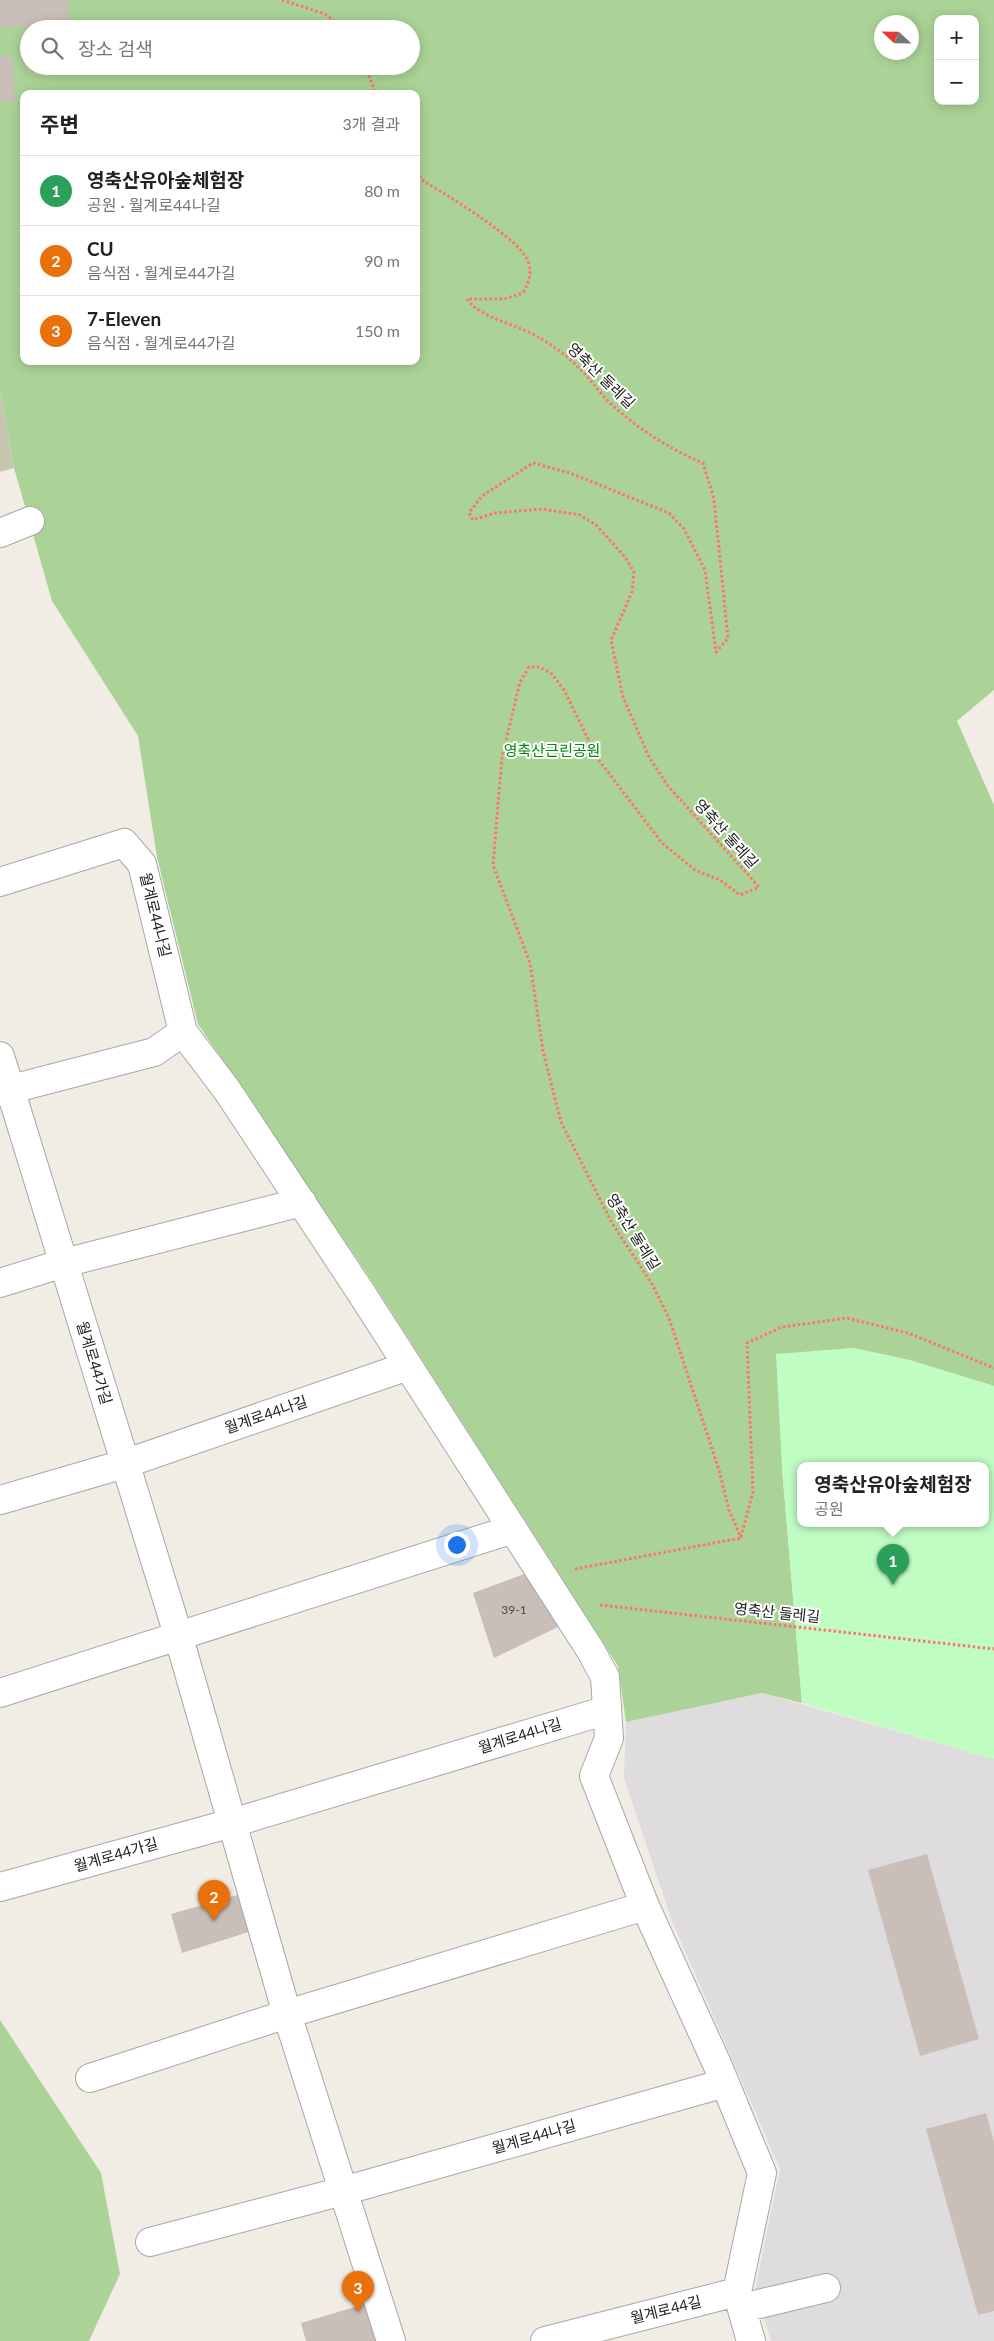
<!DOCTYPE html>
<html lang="ko">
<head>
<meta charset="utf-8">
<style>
  :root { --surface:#fff; --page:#f6f6f6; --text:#222; --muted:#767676; --line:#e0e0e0; --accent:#cf0007 }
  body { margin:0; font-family:Lato,"Noto Sans KR",sans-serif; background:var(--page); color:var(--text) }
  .controls { position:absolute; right:15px; top:15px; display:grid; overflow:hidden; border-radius:10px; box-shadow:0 2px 12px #0003 }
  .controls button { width:45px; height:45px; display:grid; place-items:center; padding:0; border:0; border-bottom:1px solid var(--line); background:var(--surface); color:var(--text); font:25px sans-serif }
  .compass { position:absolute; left:874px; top:15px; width:45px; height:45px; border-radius:50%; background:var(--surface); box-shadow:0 2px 12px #0003; rotate:292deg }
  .you { position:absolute; left:456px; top:1544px; width:18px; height:18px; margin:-12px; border:4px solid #fff; border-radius:50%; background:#1a73e8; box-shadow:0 0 0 8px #1a73e833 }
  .badge { display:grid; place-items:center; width:32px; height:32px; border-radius:50%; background:var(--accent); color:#fff; font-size:16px; font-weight:700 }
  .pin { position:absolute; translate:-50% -41px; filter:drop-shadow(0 1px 2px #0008) }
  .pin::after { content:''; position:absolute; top:26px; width:18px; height:15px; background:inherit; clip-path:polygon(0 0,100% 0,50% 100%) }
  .popup { position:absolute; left:797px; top:1462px; width:192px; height:65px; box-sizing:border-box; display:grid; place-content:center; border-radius:10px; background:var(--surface); filter:drop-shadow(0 1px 4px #0005); font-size:16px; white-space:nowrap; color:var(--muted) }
  .popup b { font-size:19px; color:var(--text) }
  .popup::after { content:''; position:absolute; left:50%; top:100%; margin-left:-10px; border:10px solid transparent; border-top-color:var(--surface) }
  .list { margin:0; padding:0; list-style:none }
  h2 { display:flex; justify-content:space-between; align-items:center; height:65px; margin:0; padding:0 20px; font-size:21px }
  h2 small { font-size:16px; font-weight:400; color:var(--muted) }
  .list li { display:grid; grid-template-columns:32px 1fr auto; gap:15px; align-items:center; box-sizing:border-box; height:70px; padding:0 20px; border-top:1px solid var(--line) }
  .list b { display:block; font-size:19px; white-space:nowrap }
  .list p { margin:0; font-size:16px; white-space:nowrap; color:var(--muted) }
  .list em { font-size:16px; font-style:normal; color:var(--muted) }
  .icon { flex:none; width:28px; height:28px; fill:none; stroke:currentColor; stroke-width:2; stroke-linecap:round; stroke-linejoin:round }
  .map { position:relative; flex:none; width:994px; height:2341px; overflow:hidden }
  .search { position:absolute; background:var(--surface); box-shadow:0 2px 12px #0003; left:20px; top:20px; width:400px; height:55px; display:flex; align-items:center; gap:12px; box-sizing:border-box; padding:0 18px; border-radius:28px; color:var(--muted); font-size:19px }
  .panel { position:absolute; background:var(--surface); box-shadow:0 2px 12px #0003; left:20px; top:90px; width:400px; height:275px; border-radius:10px }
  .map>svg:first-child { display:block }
  .residential { fill:#dedcdc }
  .construction { fill:#c6c6b0 }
  .forest { fill:#abd397; fill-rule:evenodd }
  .park { fill:#c0fdc3; fill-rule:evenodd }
  .building { fill:#c9bfb8 }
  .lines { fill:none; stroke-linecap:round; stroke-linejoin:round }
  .minor-casing { stroke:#a7a7a7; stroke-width:30 }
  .path { stroke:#ff7368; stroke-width:3; stroke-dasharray:2.5 2.5; stroke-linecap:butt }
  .minor { stroke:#fff; stroke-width:28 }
  .labels { text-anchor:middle; stroke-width:4; stroke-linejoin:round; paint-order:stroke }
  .number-label { font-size:12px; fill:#4a4846 }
  .street-label { font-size:15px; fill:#202020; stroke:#fff }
  .park-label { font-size:15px; fill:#04870a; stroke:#fff }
</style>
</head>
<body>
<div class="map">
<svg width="994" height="2341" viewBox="0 0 994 2341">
  <rect width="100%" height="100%" fill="#f1ede5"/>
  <path class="residential" d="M 762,1693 L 994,1759 L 994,2341 L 771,2341 L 755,2290 L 780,2169 L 672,1921 L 624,1778 L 626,1722 Z"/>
  <path class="construction" d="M 0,389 L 14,468 L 0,472 Z"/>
  <path class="forest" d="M 0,0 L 994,0 L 994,690 L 957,721 L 994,805 L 994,1386 L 909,1360 L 853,1348 L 782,1468 L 802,1703 L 762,1693 L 626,1722 L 618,1666 L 364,1269 L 198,1024 L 157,857 L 138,736 L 52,601 L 14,468 L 0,389 ZM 938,19 L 975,19 L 975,101 L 938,101 ZM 882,22 L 912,22 L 912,52 L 882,52 ZM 29,29 L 411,29 L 411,66 L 29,66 ZM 24,94 L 416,94 L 416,361 L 24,361 Z
    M 0,2020 L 101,2173 L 120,2274 L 89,2341 L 0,2341 Z"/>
  <path class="park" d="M 853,1348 L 909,1360 L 994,1386 L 994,1759 L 802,1703 L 782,1468 L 776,1354 ZM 800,1466 L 986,1466 L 986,1524 L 800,1524 Z"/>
  <path class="building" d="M 0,0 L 68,0 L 69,25 L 0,27 Z
    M 0,56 L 13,56 L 15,102 L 0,102 Z
    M 527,1573 L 560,1626 L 494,1658 L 473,1593 Z
    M 927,1854 L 979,2039 L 920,2056 L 868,1870 Z
    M 248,1892 L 258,1929 L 182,1953 L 171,1914 Z
    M 986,2113 L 994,2142 L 994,2311 L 978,2315 L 926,2129 Z
    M 375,2301 L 387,2341 L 306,2341 L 301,2323 Z"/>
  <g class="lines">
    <defs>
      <path id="minor" d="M 0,533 L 30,521
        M 0,882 L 124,843 L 142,864 L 183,1032 L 154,1052 L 0,1092
        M 183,1032 L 227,1090 L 360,1291 L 591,1651 L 605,1677 L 609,1738 L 594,1776 L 645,1906 L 717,2064 L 762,2173 L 737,2292 L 751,2341
        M 0,1056 L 179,1638 L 287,2014 L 391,2341
        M 0,1283 L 64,1263 L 302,1202
        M 0,1500 L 124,1464 L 408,1366
        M 0,1693 L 513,1529
        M 0,1887 L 232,1823 L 607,1710
        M 90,2078 L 287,2014 L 645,1906
        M 150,2242 L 343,2191 L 725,2083
        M 742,2308 L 826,2288
        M 545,2341 L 737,2292"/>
    </defs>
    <use href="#minor" class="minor-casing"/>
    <path class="path" d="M 282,0 L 325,14 L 345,29
      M 365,66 L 376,94
      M 416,172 L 422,180 C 444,194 524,240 529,264 C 532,275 528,283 523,293 L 504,299 L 467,299 C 479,318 520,325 540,338 C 553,346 566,355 577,366 C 589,377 598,391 610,403 C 637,428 669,449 703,463 L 714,499 L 728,638 L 716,652 L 705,570 L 684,529 L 669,513 L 570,473 L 533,463 L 482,496 L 469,513 L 473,520 L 495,513 L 542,509 L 580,515 L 596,525 L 625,557 L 634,572 L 632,592 L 611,640 L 623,697 L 649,757 L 668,786 L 759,887 L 740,895 L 720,880 L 695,870 L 662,843 L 598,759 L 564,690 L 552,674 L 540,667 L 529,667 L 520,682 L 502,757 L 493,865 L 530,963 L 543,1051 L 561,1122 L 612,1223 L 652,1284 L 669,1318 L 719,1470 L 729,1510 L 741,1538
      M 741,1537 L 753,1492 L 747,1343 L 782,1327 L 847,1318 L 908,1333 L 994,1368
      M 575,1569 L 741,1538
      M 600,1605 L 994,1649"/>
    <use href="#minor" class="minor"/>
  </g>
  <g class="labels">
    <g class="number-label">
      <text x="514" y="1614">39-1</text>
    </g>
    <g class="street-label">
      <text transform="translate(601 376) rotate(44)" y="5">영축산 둘레길</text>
      <text transform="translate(726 834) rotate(48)" y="5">영축산 둘레길</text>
      <text transform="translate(155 915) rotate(76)" y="5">월계로44나길</text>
      <text transform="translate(633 1232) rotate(58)" y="5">영축산 둘레길</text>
      <text transform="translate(94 1363) rotate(73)" y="5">월계로44가길</text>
      <text transform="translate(266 1415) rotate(-19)" y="5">월계로44나길</text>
      <text transform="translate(777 1613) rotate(6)" y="5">영축산 둘레길</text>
      <text transform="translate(520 1736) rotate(-17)" y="5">월계로44나길</text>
      <text transform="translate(116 1855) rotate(-16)" y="5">월계로44가길</text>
      <text transform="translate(534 2137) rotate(-16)" y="5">월계로44나길</text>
      <text transform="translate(666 2310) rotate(-14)" y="5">월계로44길</text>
    </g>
    <g class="park-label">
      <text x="552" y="756">영축산근린공원</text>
    </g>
  </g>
</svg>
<div class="controls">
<button>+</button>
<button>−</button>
</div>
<svg class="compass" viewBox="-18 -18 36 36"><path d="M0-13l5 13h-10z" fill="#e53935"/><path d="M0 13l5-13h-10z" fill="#767676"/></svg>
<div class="you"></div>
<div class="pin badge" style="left:893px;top:1585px;background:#2e9e5b">1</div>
<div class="popup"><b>영축산유아숲체험장</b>공원</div>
<div class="pin badge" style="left:214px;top:1921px;background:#e8710a">2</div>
<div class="pin badge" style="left:358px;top:2312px;background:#e8710a">3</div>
<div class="search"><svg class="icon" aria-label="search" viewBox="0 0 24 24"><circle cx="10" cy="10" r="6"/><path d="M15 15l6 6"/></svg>장소 검색</div>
<section class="panel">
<h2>주변<small>3개 결과</small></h2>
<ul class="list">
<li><span class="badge" style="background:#2e9e5b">1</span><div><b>영축산유아숲체험장</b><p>공원 · 월계로44나길</p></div><em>80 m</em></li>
<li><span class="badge" style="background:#e8710a">2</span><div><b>CU</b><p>음식점 · 월계로44가길</p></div><em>90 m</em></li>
<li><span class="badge" style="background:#e8710a">3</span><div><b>7-Eleven</b><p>음식점 · 월계로44가길</p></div><em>150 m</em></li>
</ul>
</section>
</div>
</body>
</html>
